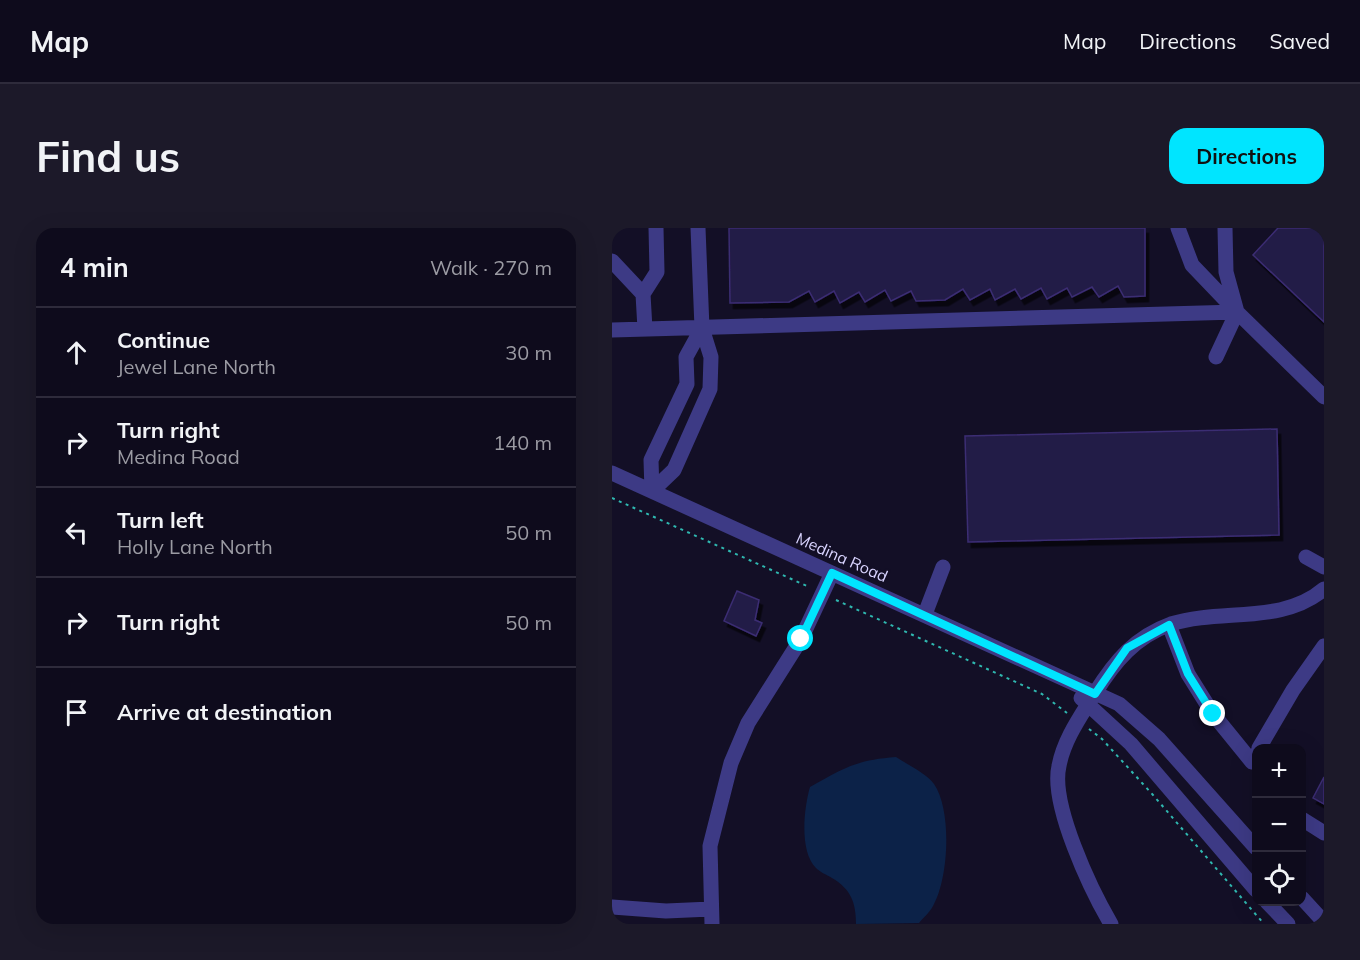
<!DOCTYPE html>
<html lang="en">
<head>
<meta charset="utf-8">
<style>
  :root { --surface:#0e0b1c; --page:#1c1929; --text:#f1f3f6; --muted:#9b9ba3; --line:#2e2b3b; --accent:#00e5ff }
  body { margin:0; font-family:Mulish,sans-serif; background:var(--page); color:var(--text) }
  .controls { position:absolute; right:18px; bottom:18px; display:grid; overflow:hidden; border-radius:12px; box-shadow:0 6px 24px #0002 }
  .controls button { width:54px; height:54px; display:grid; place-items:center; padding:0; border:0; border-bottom:2px solid var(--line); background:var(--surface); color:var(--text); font:30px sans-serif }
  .stop { position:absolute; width:18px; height:18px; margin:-14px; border:4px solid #00e5ff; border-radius:50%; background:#fff }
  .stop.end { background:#00e5ff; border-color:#fff; box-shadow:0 2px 6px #0008 }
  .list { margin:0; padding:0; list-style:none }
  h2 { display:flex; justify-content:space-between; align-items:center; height:78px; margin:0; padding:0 24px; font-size:26px }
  h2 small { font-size:20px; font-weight:400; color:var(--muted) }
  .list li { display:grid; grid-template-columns:39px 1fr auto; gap:18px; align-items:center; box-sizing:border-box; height:90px; padding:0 24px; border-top:2px solid var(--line) }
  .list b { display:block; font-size:22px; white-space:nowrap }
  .list p { margin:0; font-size:20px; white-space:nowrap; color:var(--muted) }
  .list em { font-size:20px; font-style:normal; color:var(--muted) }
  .icon { flex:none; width:33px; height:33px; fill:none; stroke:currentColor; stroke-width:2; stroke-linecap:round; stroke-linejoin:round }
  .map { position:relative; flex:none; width:712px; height:696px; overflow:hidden; border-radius:18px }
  header { display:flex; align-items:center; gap:36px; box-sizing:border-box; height:84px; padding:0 30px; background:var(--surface); border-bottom:2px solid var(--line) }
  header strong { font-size:28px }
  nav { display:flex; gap:33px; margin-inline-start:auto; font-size:21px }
  .intro { display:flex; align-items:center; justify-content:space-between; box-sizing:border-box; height:144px; padding:0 36px }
  h1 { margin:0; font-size:42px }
  .button { padding:15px 27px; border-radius:18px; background:var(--accent); color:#111; font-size:21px; font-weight:700 }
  main { display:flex; gap:36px; padding:0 36px }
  aside { flex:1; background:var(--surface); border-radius:18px; box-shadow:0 6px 24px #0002 }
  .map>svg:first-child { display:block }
  .water { fill:#0c2248 }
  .building { fill:#241b47; stroke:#3b2d73; stroke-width:1.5; filter:url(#shadow) }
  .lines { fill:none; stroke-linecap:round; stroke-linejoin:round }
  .path { stroke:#2fb8b0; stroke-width:2; stroke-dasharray:3 4.5; stroke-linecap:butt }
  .minor { stroke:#3d3a85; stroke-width:15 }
  .route { stroke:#00e5ff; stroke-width:8 }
  .labels { text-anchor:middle; stroke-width:4.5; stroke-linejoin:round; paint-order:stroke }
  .street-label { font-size:16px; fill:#d9d4ff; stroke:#130f26 }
</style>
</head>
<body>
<header>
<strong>Map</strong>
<nav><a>Map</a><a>Directions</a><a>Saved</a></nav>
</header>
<div class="intro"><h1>Find us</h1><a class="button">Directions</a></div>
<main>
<aside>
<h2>4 min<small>Walk · 270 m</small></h2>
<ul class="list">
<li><svg class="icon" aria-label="ahead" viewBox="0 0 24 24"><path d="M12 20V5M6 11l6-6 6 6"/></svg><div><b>Continue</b><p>Jewel Lane North</p></div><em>30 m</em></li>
<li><svg class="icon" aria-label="right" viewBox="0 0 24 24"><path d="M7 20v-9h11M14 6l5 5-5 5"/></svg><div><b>Turn right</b><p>Medina Road</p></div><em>140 m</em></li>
<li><svg class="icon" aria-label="left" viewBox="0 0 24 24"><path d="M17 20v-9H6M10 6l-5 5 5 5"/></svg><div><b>Turn left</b><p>Holly Lane North</p></div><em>50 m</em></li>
<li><svg class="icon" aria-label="right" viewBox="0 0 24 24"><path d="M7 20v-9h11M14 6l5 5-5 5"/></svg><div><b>Turn right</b></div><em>50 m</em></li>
<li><svg class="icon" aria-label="arrive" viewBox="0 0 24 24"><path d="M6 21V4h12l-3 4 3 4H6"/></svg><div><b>Arrive at destination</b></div></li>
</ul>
</aside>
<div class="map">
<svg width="712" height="696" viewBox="0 0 712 696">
  <defs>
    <filter id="shadow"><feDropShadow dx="3.5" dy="5.5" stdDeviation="0" flood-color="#0009"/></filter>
  </defs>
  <rect width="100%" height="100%" fill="#130f26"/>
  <path class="water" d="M 284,529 C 296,537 314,545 322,556 C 340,582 337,650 321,678 C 318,684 311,690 307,695 L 244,696 C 244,675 239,661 220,650 C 215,647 208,644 204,640 C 187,623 192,580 198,559 C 232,540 244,532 284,529 Z"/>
  <path class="building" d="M 117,0 L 533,0 L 533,68 L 512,69 L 506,58 L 487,69 L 480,59 L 460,69 L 455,60 L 435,71 L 429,60 L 409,71 L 403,61 L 383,72 L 378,61 L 358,72 L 351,61 L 333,72 L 304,73 L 299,63 L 279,73 L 273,62 L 253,74 L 247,64 L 228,75 L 222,63 L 203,74 L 197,63 L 177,74 L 118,75 Z
    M 666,0 L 712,0 L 712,94 L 641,27 Z
    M 665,201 L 667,307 L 356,314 L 353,208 Z
    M 125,363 L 147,372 L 143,392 L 150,395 L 144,408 L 112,393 Z
    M 712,549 L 712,576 L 701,570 Z"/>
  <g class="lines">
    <path class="path" d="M 0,270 L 197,359
      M 224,372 L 430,466 L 455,485
      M 477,501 L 490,511 L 541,567 L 652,696"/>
    <path class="minor" d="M 0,33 L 31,66
      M 625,84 L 712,169
      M 33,101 L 31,66 L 45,44 L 44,0
      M 0,102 L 625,84 L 580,37 L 566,0
      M 604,129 L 625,84 L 614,44 L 613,0
      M 0,245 L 507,476 L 547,511 L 644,620
      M 40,263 L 62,242 L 98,161 L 99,129 L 90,100 L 86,0
      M 40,263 L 39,232 L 75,156 L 74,129 L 90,100
      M 694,329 L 712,339
      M 313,386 L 331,339
      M 557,397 L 576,446 L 601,486 L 640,534 L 644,526
      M 469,470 L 519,516 L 644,662
      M 647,520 L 681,462 L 712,418
      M 690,591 L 712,605
      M 690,670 L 712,694
      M 655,674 L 676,696
      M 0,679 L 54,683 L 99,681
      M 100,696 L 98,618 L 119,535 L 136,495 L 189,411 L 220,345
      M 499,696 C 479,662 438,576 447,538 C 452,511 469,488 483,465 C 503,433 523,409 559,396 C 609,380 670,397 712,361"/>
  </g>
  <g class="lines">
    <path class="route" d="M 189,411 L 220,345 L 483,466 L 515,420 L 557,397 L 576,446 L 601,486"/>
  </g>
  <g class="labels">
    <g class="street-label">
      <text transform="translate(230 329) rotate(24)" y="6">Medina Road</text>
    </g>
  </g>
</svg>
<div class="controls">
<button>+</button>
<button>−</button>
<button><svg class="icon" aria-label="locate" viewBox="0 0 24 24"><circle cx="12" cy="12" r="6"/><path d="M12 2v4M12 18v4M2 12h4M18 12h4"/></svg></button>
</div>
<div class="stop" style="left:189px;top:411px"></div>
<div class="stop end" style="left:601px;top:486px"></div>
</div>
</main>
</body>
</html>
